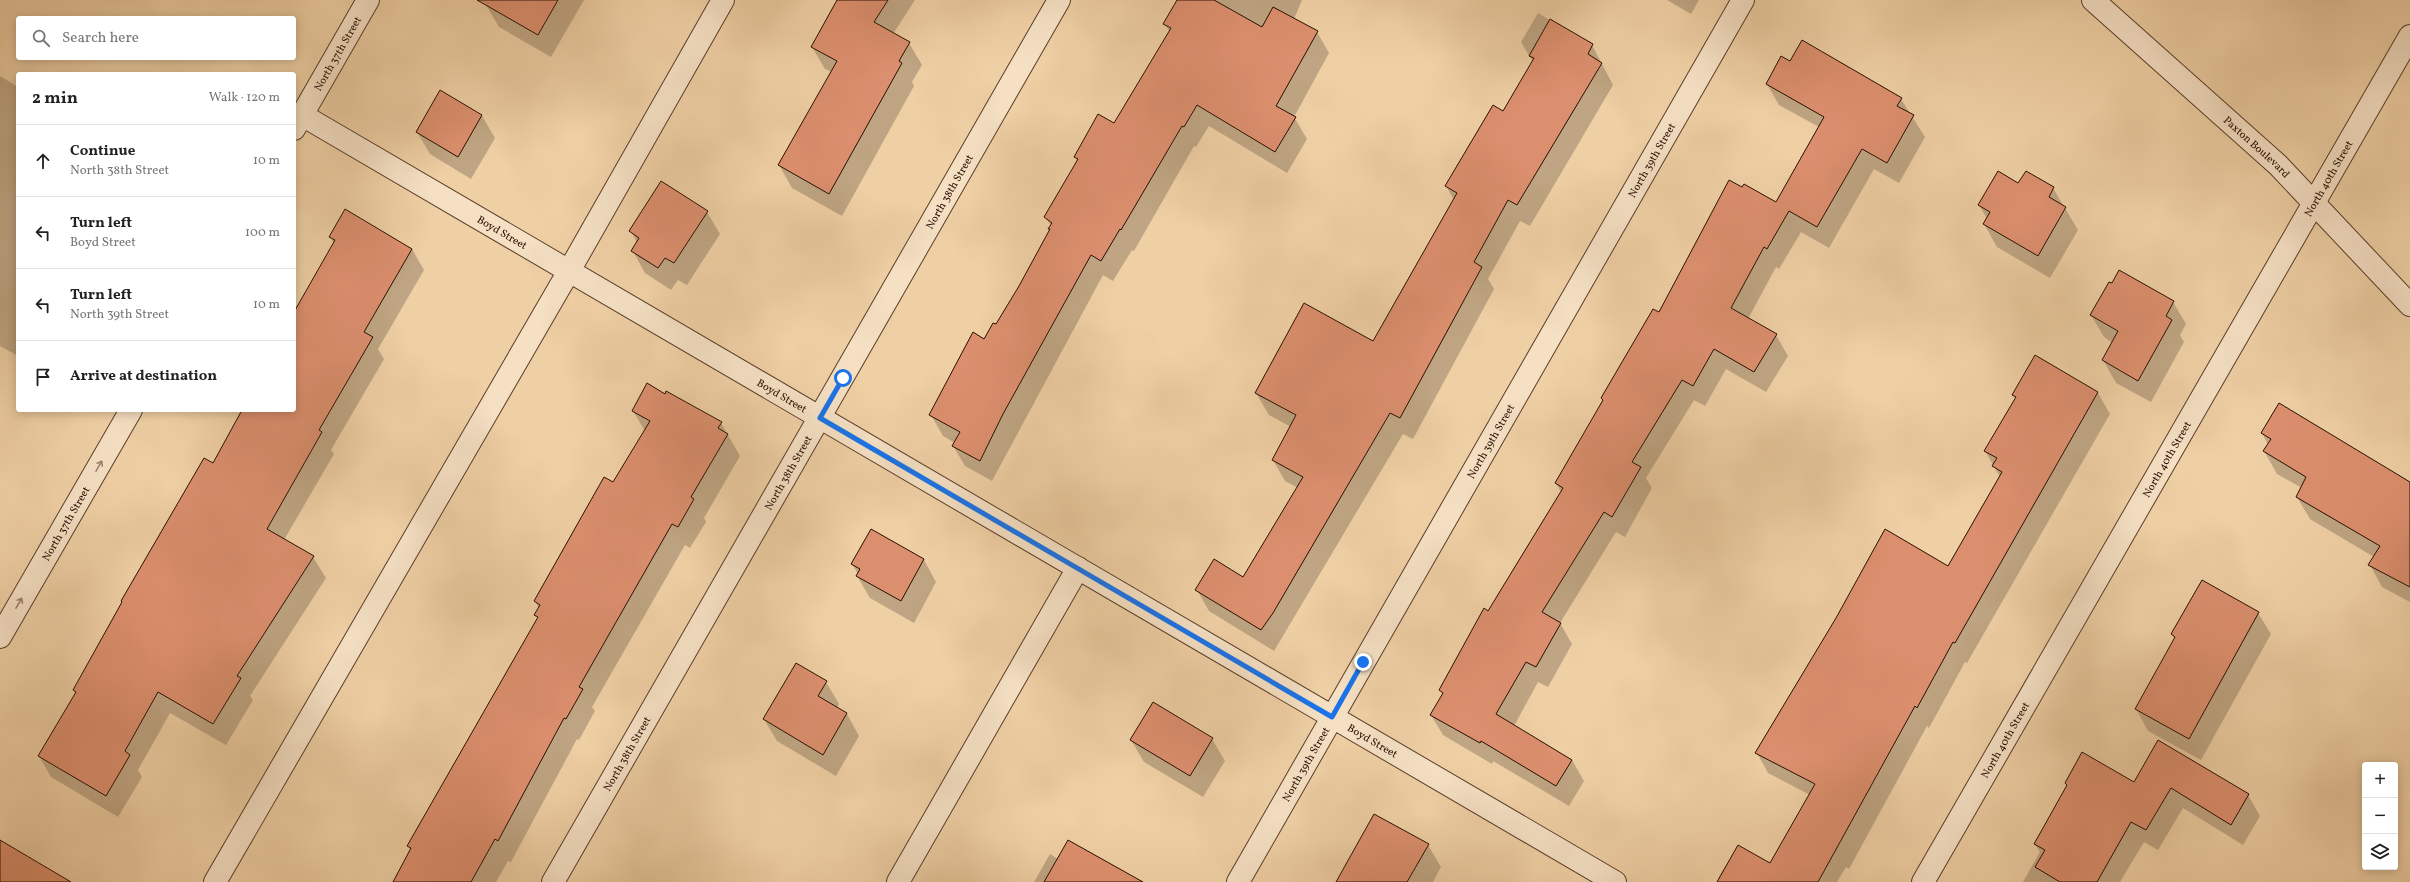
<!DOCTYPE html>
<html lang="en">
<head>
<meta charset="utf-8">
<style>
  :root { --surface:#fff; --page:#f6f6f6; --text:#222; --muted:#767676; --line:#e0e0e0 }
  body { margin:0; font-family:Vollkorn,serif; background:var(--page); color:var(--text) }
  .controls { position:absolute; right:12px; bottom:12px; display:grid; overflow:hidden; border-radius:4px; box-shadow:0 2px 10px #0003 }
  .controls button { width:36px; height:36px; display:grid; place-items:center; padding:0; border:0; border-bottom:1px solid var(--line); background:var(--surface); color:var(--text); font:20px sans-serif }
  .stop { position:absolute; width:12px; height:12px; margin:-9px; border:3px solid #1a73e8; border-radius:50%; background:#fff }
  .stop.end { background:#1a73e8; border-color:#fff; box-shadow:0 1px 4px #0008 }
  .list { margin:0; padding:0; list-style:none }
  h2 { display:flex; justify-content:space-between; align-items:center; height:52px; margin:0; padding:0 16px; font-size:17px }
  h2 small { font-size:13px; font-weight:400; color:var(--muted) }
  .list li { display:grid; grid-template-columns:26px 1fr auto; gap:12px; align-items:center; box-sizing:border-box; height:72px; padding:0 16px; border-top:1px solid var(--line) }
  .list b { display:block; font-size:15px; white-space:nowrap }
  .list p { margin:0; font-size:13px; white-space:nowrap; color:var(--muted) }
  .list em { font-size:13px; font-style:normal; color:var(--muted) }
  .icon { flex:none; width:22px; height:22px; fill:none; stroke:currentColor; stroke-width:2; stroke-linecap:round; stroke-linejoin:round }
  .map { position:relative; flex:none; width:2410px; height:882px; overflow:hidden }
  .search { position:absolute; background:var(--surface); box-shadow:0 2px 10px #0003; left:16px; top:16px; width:280px; height:44px; display:flex; align-items:center; gap:10px; box-sizing:border-box; padding:0 14px; border-radius:4px; color:var(--muted); font-size:15px }
  .panel { position:absolute; background:var(--surface); box-shadow:0 2px 10px #0003; left:16px; top:72px; width:280px; height:340px; border-radius:4px }
  .map>svg:first-child { display:block }
  .shadow { fill:#0003 }
  .building { fill:#dc8f6e; stroke:#280e00 }
  .lines { fill:none; stroke-linecap:round; stroke-linejoin:round }
  .minor-casing { stroke:#5a3e29; stroke-width:24 }
  .minor { stroke:#f5e0c4; stroke-width:22 }
  .oneway { stroke:#99826c }
  .route { stroke:#1a73e8; stroke-width:5 }
  .labels { text-anchor:middle; stroke-width:4; stroke-linejoin:round; paint-order:stroke }
  .street-label { font-size:11px; fill:#280e00; stroke:#f5e0c4 }
</style>
</head>
<body>
<div class="map">
<svg width="2410" height="882" viewBox="0 0 2410 882">
  <rect width="100%" height="100%" fill="#efcfa4"/>
  <filter id="stains"><feTurbulence type="fractalNoise" baseFrequency=".005" numOctaves="4"/><feColorMatrix values="0 0 0 0 .2 0 0 0 0 .09 0 0 0 0 .02 0 0 0 .5 -.17"/></filter>
  <radialGradient id="worn" r=".72"><stop offset=".6" stop-color="#630" stop-opacity="0"/><stop offset="1" stop-color="#630" stop-opacity=".3"/></radialGradient>
  <path class="shadow" d="M 489,0 L 584,0 L 551,57 L 499,27 L 486,5 Z
    M 839,0 L 915,0 L 893,34 L 909,43 L 922,65 L 912,82 L 914,86 L 842,216 L 792,188 L 779,165 L 832,72 L 825,69 L 812,47 Z
    M 1178,0 L 1302,0 L 1294,19 L 1317,32 L 1329,53 L 1294,117 L 1307,139 L 1287,173 L 1209,126 L 1196,147 L 1194,146 L 1134,251 L 1132,250 L 1113,281 L 1103,275 L 992,481 L 965,466 L 953,446 L 955,443 L 943,436 L 931,415 L 996,326 L 1020,286 L 1050,230 L 1051,226 L 1045,217 L 1078,162 L 1075,157 L 1115,125 L 1170,33 L 1165,24 Z
    M 1667,0 L 1699,0 L 1691,14 Z
    M 1538,13 L 1592,45 L 1613,85 L 1530,226 L 1520,221 L 1488,279 L 1494,289 L 1413,439 L 1403,434 L 1274,651 L 1209,611 L 1197,590 L 1243,578 L 1298,488 L 1285,481 L 1273,460 L 1291,427 L 1269,415 L 1256,393 L 1374,343 L 1454,200 L 1446,186 L 1504,112 L 1533,62 L 1521,42 Z
    M 1791,63 L 1901,99 L 1925,137 L 1899,183 L 1874,169 L 1829,248 L 1801,232 L 1779,269 L 1776,267 L 1748,319 L 1776,335 L 1788,356 L 1766,392 L 1726,369 L 1705,406 L 1694,400 L 1646,478 L 1652,488 L 1625,537 L 1616,532 L 1560,623 L 1572,644 L 1548,687 L 1538,682 L 1514,726 L 1572,760 L 1584,781 L 1569,806 L 1493,761 L 1492,764 L 1443,735 L 1431,715 L 1443,695 L 1440,690 L 1561,492 L 1556,483 L 1603,401 L 1602,398 L 1660,314 L 1776,204 L 1819,127 L 1779,105 L 1767,84 Z
    M 0,76 L 18,87 L 18,356 L 0,346 Z
    M 440,92 L 482,116 L 495,138 L 471,179 L 430,154 L 417,132 Z
    M 2019,185 L 2053,188 L 2078,230 L 2050,278 L 1997,247 L 1984,224 L 1987,219 L 1979,205 Z
    M 707,212 L 720,234 L 687,285 L 678,280 L 671,290 L 645,273 L 633,251 L 637,243 L 631,231 Z
    M 330,237 L 412,249 L 424,270 L 378,349 L 384,359 L 331,450 L 334,454 L 284,540 L 313,557 L 326,578 L 250,696 L 253,700 L 226,745 L 170,713 L 138,770 L 142,777 L 118,817 L 51,777 L 39,756 L 76,694 L 74,690 L 213,464 L 243,410 L 294,410 L 294,318 L 334,244 Z
    M 2173,302 L 2186,324 L 2180,335 L 2184,342 L 2151,402 L 2116,383 L 2103,360 L 2113,343 L 2104,337 L 2091,315 Z
    M 2036,356 L 2098,393 L 2110,414 L 1967,663 L 1965,662 L 1929,728 L 1927,726 L 1849,869 L 1846,867 L 1837,882 L 1720,882 L 1718,878 L 1738,846 L 1770,865 L 1810,795 L 1768,773 L 1757,753 L 1948,567 L 2000,477 L 1985,451 L 2016,399 L 2013,395 Z
    M 665,395 L 721,423 L 740,456 L 704,518 L 706,522 L 690,548 L 685,545 L 592,707 L 595,711 L 579,740 L 577,739 L 511,862 L 508,861 L 496,882 L 394,882 L 411,851 L 408,846 L 538,619 L 536,615 L 539,609 L 535,601 L 614,484 L 645,431 L 633,411 Z
    M 2262,433 L 2410,507 L 2410,602 L 2382,587 L 2370,565 L 2374,557 L 2310,519 L 2297,497 L 2302,488 L 2277,474 L 2264,451 L 2268,445 Z
    M 872,531 L 924,560 L 936,582 L 914,623 L 870,598 L 857,576 L 858,574 L 852,564 Z
    M 2258,613 L 2271,634 L 2201,760 L 2148,731 L 2136,709 L 2175,639 L 2172,634 Z
    M 826,682 L 839,704 L 837,708 L 847,714 L 859,736 L 836,776 L 777,741 L 764,719 Z
    M 1212,739 L 1225,761 L 1203,797 L 1144,762 L 1131,740 Z
    M 2135,783 L 2248,795 L 2260,816 L 2243,845 L 2183,808 L 2158,850 L 2144,842 L 2120,882 L 2023,882 L 2040,852 L 2035,844 Z
    M 1428,845 L 1441,867 L 1433,882 L 1337,882 Z
    M 1050,854 L 1058,859 L 1134,882 L 1034,882 Z"/>
  <path class="building" d="M 477,0 L 558,0 L 538,35 Z
    M 837,0 L 888,0 L 874,22 L 910,42 L 899,61 L 902,63 L 829,194 L 778,165 L 837,61 L 811,47 Z
    M 1177,0 L 1214,0 L 1262,27 L 1273,7 L 1318,31 L 1276,106 L 1296,117 L 1275,152 L 1197,105 L 1184,127 L 1182,126 L 1121,230 L 1120,229 L 1101,261 L 1091,255 L 1003,414 L 980,461 L 952,446 L 960,432 L 929,415 L 973,332 L 984,339 L 993,323 L 996,324 L 1019,286 L 1050,229 L 1048,229 L 1052,223 L 1044,217 L 1078,159 L 1074,157 L 1098,114 L 1114,123 L 1171,28 L 1163,24 Z
    M 1550,19 L 1593,44 L 1588,54 L 1602,63 L 1517,205 L 1508,200 L 1474,262 L 1482,267 L 1400,418 L 1390,413 L 1273,613 L 1261,630 L 1195,590 L 1214,559 L 1243,577 L 1303,477 L 1272,460 L 1296,415 L 1255,393 L 1304,303 L 1373,341 L 1457,193 L 1445,186 L 1493,105 L 1503,111 L 1534,58 L 1529,56 Z
    M 1802,40 L 1902,98 L 1897,106 L 1914,115 L 1887,163 L 1862,149 L 1817,227 L 1789,211 L 1767,249 L 1764,247 L 1731,308 L 1777,334 L 1754,372 L 1714,349 L 1693,386 L 1682,380 L 1632,462 L 1641,467 L 1612,517 L 1604,512 L 1542,612 L 1561,623 L 1536,667 L 1526,662 L 1496,714 L 1572,760 L 1556,786 L 1481,741 L 1480,743 L 1430,715 L 1443,693 L 1439,690 L 1484,608 L 1488,611 L 1563,488 L 1555,483 L 1603,400 L 1601,398 L 1653,309 L 1659,312 L 1729,180 L 1742,187 L 1744,184 L 1776,202 L 1824,117 L 1766,84 L 1781,56 L 1790,61 Z
    M 440,90 L 482,115 L 458,157 L 416,132 Z
    M 1998,171 L 2018,183 L 2026,171 L 2054,187 L 2049,197 L 2066,207 L 2038,256 L 1983,224 L 1990,212 L 1978,205 Z
    M 661,181 L 708,211 L 674,263 L 665,258 L 658,268 L 631,251 L 639,238 L 629,231 Z
    M 345,209 L 412,249 L 364,332 L 373,337 L 319,430 L 322,432 L 267,529 L 314,556 L 237,676 L 241,678 L 213,724 L 158,692 L 125,751 L 130,755 L 106,796 L 38,756 L 76,692 L 73,690 L 122,602 L 121,601 L 204,458 L 213,463 L 242,410 L 294,410 L 294,312 L 335,240 L 329,237 Z
    M 2119,270 L 2174,301 L 2166,316 L 2172,320 L 2138,381 L 2102,360 L 2118,331 L 2090,315 L 2109,282 L 2112,283 Z
    M 2035,355 L 2098,392 L 1955,643 L 1953,642 L 1917,708 L 1915,706 L 1818,882 L 1717,882 L 1738,845 L 1770,863 L 1815,784 L 1755,753 L 1836,618 L 1885,529 L 1948,566 L 2002,472 L 1992,466 L 1997,458 L 1984,451 L 2016,397 L 2012,395 Z
    M 647,383 L 665,394 L 666,391 L 722,422 L 718,428 L 728,434 L 691,497 L 694,499 L 678,527 L 672,524 L 579,687 L 583,689 L 566,719 L 564,718 L 498,841 L 495,839 L 471,882 L 393,882 L 411,848 L 407,846 L 538,617 L 534,615 L 540,605 L 534,601 L 604,477 L 613,482 L 650,421 L 632,411 Z
    M 2279,403 L 2410,482 L 2410,587 L 2368,565 L 2380,546 L 2296,497 L 2306,477 L 2263,451 L 2271,439 L 2261,433 Z
    M 871,529 L 924,559 L 901,601 L 856,576 L 860,569 L 851,564 Z
    M 2202,580 L 2259,612 L 2189,739 L 2135,709 L 2175,637 L 2171,634 Z
    M 796,663 L 827,681 L 818,696 L 847,713 L 823,755 L 763,719 Z
    M 1153,702 L 1213,738 L 1190,776 L 1130,740 Z
    M 2158,740 L 2249,794 L 2231,825 L 2171,788 L 2146,830 L 2131,822 L 2097,882 L 2060,882 L 2035,867 L 2045,850 L 2034,844 L 2067,785 L 2065,783 L 2082,752 L 2134,782 Z
    M 1374,814 L 1429,844 L 1407,882 L 1336,882 Z
    M 0,840 L 71,882 L 0,882 Z
    M 1068,840 L 1143,882 L 1044,882 Z"/>
  <g class="lines">
    <defs>
      <g id="minor">
        <path id="s1" d="M 2093,0 L 2278,165 L 2410,305"/>
        <path id="s2" d="M 302,115 L 1615,882"/>
        <path id="s3" d="M 294,129 L 368,0"/>
        <path id="s4" d="M 0,637 L 131,410"/>
        <path d="M 215,882 L 569,271 L 723,0"/>
        <path id="s5" d="M 553,882 L 1059,0"/>
        <path d="M 898,882 L 1078,568"/>
        <path id="s6" d="M 1238,882 L 1743,0"/>
        <path id="s7" d="M 1923,882 L 2410,36"/>
      </g>
    </defs>
    <use href="#minor" class="minor-casing"/>
    <use href="#minor" class="minor"/>
  </g>
  <defs><path id="oneway-shaft" d="M-6 0H5M1.5-3L5.5 0L1.5 3" fill="none" stroke-width="1.6" stroke-linecap="round" stroke-linejoin="round"/></defs>
  <g class="oneway">
    <use href="#oneway-shaft" transform="translate(99 466) rotate(-60)"/>
    <use href="#oneway-shaft" transform="translate(19 603) rotate(-60)"/>
  </g>
  <g class="lines">
    <path class="route" d="M 843,378 L 820,418 L 1332,717 L 1363,662"/>
  </g>
  <g class="labels">
    <g class="street-label">
      <text dy="4" stroke="none"><textPath href="#s3" startOffset="87">North 37th Street</textPath></text>
      <text dy="4" stroke="none"><textPath href="#s1" startOffset="220">Paxton Boulevard</textPath></text>
      <text dy="4" stroke="none"><textPath href="#s6" startOffset="832">North 39th Street</textPath></text>
      <text dy="4" stroke="none"><textPath href="#s7" startOffset="812">North 40th Street</textPath></text>
      <text dy="4" stroke="none"><textPath href="#s5" startOffset="796">North 38th Street</textPath></text>
      <text dy="4" stroke="none"><textPath href="#s2" startOffset="232">Boyd Street</textPath></text>
      <text dy="4" stroke="none"><textPath href="#s2" startOffset="556">Boyd Street</textPath></text>
      <text dy="4" stroke="none"><textPath href="#s6" startOffset="508">North 39th Street</textPath></text>
      <text dy="4" stroke="none"><textPath href="#s7" startOffset="488">North 40th Street</textPath></text>
      <text dy="4" stroke="none"><textPath href="#s5" startOffset="472">North 38th Street</textPath></text>
      <text dy="4" stroke="none"><textPath href="#s4" startOffset="131">North 37th Street</textPath></text>
      <text dy="4" stroke="none"><textPath href="#s7" startOffset="164">North 40th Street</textPath></text>
      <text dy="4" stroke="none"><textPath href="#s2" startOffset="1240">Boyd Street</textPath></text>
      <text dy="4" stroke="none"><textPath href="#s5" startOffset="148">North 38th Street</textPath></text>
      <text dy="4" stroke="none"><textPath href="#s6" startOffset="136">North 39th Street</textPath></text>
    </g>
  </g>
  <rect width="100%" height="100%" filter="url(#stains)"/>
  <rect width="100%" height="100%" fill="url(#worn)"/>
</svg>
<div class="controls">
<button>+</button>
<button>−</button>
<button><svg class="icon" aria-label="layers" viewBox="0 0 24 24"><path d="M12 4l9 5-9 5-9-5zM3 14l9 5 9-5"/></svg></button>
</div>
<div class="stop" style="left:843px;top:378px"></div>
<div class="stop end" style="left:1363px;top:662px"></div>
<div class="search"><svg class="icon" aria-label="search" viewBox="0 0 24 24"><circle cx="10" cy="10" r="6"/><path d="M15 15l6 6"/></svg>Search here</div>
<section class="panel">
<h2>2 min<small>Walk · 120 m</small></h2>
<ul class="list">
<li><svg class="icon" aria-label="ahead" viewBox="0 0 24 24"><path d="M12 20V5M6 11l6-6 6 6"/></svg><div><b>Continue</b><p>North 38th Street</p></div><em>10 m</em></li>
<li><svg class="icon" aria-label="left" viewBox="0 0 24 24"><path d="M17 20v-9H6M10 6l-5 5 5 5"/></svg><div><b>Turn left</b><p>Boyd Street</p></div><em>100 m</em></li>
<li><svg class="icon" aria-label="left" viewBox="0 0 24 24"><path d="M17 20v-9H6M10 6l-5 5 5 5"/></svg><div><b>Turn left</b><p>North 39th Street</p></div><em>10 m</em></li>
<li><svg class="icon" aria-label="arrive" viewBox="0 0 24 24"><path d="M6 21V4h12l-3 4 3 4H6"/></svg><div><b>Arrive at destination</b></div></li>
</ul>
</section>
</div>
</body>
</html>
